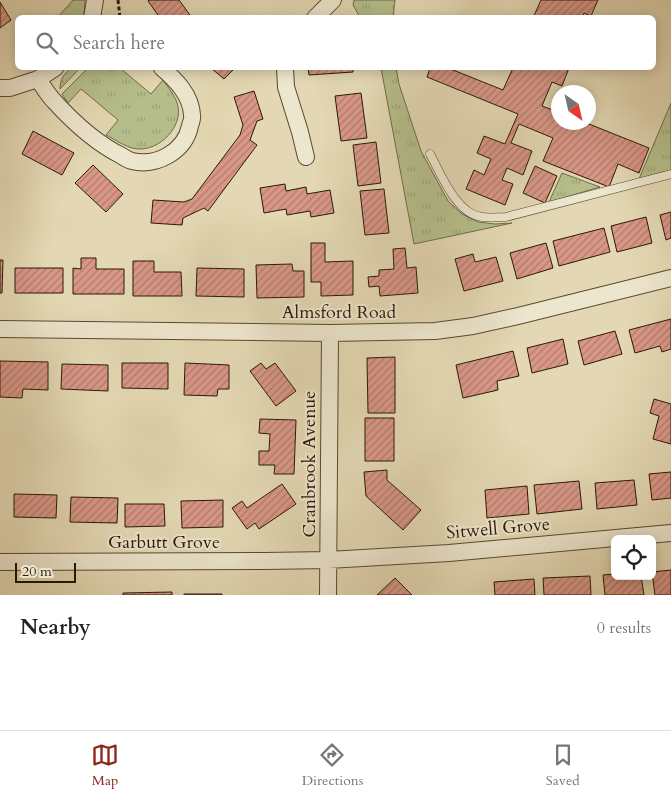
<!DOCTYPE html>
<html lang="en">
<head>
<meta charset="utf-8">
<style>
  :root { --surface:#fff; --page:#f2f2f2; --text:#222; --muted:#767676; --line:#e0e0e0; --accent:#8f2418 }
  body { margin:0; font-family:Cardo,serif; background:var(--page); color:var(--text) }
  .controls { position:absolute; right:15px; bottom:15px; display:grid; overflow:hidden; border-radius:8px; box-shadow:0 2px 12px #0003 }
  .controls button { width:45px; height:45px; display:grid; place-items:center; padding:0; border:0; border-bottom:1px solid var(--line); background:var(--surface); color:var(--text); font:25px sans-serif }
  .compass { position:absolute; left:551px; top:85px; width:45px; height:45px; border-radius:50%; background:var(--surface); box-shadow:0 2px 12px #0003; rotate:146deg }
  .scale { position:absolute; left:15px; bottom:12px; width:61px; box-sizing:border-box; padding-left:5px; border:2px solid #2a1905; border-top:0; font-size:14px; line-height:18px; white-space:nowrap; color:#2a1905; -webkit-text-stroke:4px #ede6ce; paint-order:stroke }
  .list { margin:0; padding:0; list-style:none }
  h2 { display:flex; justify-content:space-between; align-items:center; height:65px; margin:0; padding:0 20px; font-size:21px }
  h2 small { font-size:16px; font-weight:400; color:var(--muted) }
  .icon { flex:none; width:28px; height:28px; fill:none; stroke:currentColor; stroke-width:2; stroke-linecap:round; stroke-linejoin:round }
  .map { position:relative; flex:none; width:671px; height:595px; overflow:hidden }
  .search { position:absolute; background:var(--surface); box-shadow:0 2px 12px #0003; left:15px; right:15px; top:15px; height:55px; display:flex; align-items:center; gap:12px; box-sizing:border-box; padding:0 18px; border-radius:8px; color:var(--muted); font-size:19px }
  .sheet { height:135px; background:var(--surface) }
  nav { display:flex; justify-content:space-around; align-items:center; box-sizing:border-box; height:70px; border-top:1px solid var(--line); background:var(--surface); font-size:14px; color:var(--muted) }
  nav a { display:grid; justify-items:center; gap:2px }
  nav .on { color:var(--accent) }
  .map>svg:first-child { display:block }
  .grass { fill:url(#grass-tufts); stroke:#706c48 }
  .building { fill:url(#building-hatch); stroke:#2a1905 }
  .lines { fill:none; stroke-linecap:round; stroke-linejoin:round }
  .service-casing { stroke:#584930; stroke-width:9 }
  .minor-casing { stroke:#584930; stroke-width:18 }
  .path { stroke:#2a1905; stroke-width:3; stroke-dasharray:4 2.5; stroke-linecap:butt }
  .service { stroke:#ede6ce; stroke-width:8 }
  .minor { stroke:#ede6ce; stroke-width:16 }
  .labels { text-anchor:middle; stroke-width:4; stroke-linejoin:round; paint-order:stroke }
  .street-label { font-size:18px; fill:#2a1905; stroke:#ede6ce }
</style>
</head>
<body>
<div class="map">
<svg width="671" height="595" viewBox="0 0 671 595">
  <defs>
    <pattern id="grass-tufts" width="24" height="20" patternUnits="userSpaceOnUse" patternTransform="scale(1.25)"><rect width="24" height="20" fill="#b5be8b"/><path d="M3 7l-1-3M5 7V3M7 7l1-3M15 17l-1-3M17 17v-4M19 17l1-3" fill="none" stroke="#9ca376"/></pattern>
    <pattern id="building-hatch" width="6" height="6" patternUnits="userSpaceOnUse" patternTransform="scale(1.25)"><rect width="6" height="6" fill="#d99788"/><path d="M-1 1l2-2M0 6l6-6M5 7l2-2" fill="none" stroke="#b07a6d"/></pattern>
  </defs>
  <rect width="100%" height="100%" fill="#e3d8b3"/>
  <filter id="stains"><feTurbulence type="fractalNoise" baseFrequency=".004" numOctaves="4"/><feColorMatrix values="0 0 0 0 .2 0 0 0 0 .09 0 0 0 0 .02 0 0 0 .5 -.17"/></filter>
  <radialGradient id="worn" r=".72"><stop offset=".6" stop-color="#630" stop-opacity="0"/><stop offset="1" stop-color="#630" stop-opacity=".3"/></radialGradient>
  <path class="grass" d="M 73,0 L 85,0 L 84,17 L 57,18 Z
    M 354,0 L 395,0 L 393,17 L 360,17 L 353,5 Z
    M 71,68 L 80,68 L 60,89 C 60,79 64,74 71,68 Z
    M 88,68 L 120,68 L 151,94 L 163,80 C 167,86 173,93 176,100 C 186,122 164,148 141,149 C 129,150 116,140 106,135 L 118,120 L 81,89 L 68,103 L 62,94 Z
    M 381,68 L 396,68 L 399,84 L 421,151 L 448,201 L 462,214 L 478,222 L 495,224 L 512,223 L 414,244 Z
    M 671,103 L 671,170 L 639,179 Z
    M 562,173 L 600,187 L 549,202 Z"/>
  <path class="building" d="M 149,0 L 179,0 L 192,18 L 160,18 L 148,1 Z
    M 541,0 L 598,0 L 591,16 L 584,13 L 582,18 L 533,18 Z
    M 0,2 L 11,20 L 0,28 Z
    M 211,68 L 235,68 L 224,79 Z
    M 308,68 L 353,68 L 353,72 L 309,75 Z
    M 430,68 L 448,68 L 503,90 L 513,68 L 569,68 L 562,86 L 552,82 L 542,106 L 558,112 L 558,122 L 584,122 L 649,148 L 639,173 L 618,164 L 609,187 L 543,161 L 553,138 L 519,124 L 511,143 L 532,151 L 523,175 L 507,168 L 502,180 L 513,184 L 505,205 L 466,189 L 474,170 L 484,175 L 491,159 L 477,153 L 484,136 L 505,144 L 518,114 L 427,77 Z
    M 254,91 L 263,119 L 257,121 L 250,140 L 257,145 L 208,211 L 204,208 L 183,218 L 182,225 L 151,223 L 153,200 L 184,202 L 192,199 L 240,135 L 243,125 L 234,97 Z
    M 361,93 L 367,138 L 341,141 L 335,96 Z
    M 33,131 L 74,153 L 62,175 L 22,154 Z
    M 376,142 L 381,183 L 358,186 L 353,145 Z
    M 93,165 L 123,194 L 106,212 L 75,183 Z
    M 535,166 L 557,176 L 545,203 L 523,193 Z
    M 285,184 L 286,191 L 306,187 L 307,194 L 330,190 L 334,213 L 311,217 L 310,211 L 287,215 L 286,209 L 264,213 L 260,188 Z
    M 384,189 L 389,233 L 365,235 L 360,191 Z
    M 671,212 L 671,238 L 666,240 L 660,215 Z
    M 646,217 L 652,243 L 617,252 L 611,226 Z
    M 604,228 L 610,252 L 559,266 L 553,241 Z
    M 311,243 L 325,243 L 325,262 L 353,261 L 353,295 L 321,296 L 321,282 L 311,282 Z
    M 546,243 L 553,268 L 517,279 L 510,253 Z
    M 405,248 L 407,268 L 416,267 L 418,293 L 380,296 L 379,286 L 369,287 L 368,277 L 379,276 L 379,270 L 394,269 L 393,249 Z
    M 473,254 L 475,262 L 496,257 L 503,281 L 464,291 L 455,259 Z
    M 81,258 L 96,258 L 96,269 L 124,269 L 124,294 L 73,294 L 73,268 L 81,269 Z
    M 0,260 L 3,260 L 2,293 L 0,293 Z
    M 133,261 L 154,261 L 154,272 L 181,272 L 182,296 L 133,296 Z
    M 292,264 L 293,271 L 304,271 L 304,297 L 257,298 L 256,265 Z
    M 15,268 L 63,268 L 63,293 L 15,293 Z
    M 197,268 L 244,269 L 244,297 L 196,296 Z
    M 671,319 L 671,349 L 662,352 L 660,346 L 635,353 L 629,330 Z
    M 615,331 L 622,354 L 584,365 L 578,341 Z
    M 563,339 L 568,364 L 532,373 L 527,348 Z
    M 513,351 L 519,376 L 497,381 L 498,390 L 463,398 L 456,365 Z
    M 395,357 L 395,413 L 368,413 L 367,358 Z
    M 0,361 L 48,362 L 48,390 L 23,389 L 22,398 L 0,397 Z
    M 122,363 L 168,363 L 168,389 L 122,388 Z
    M 185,363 L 229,365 L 229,389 L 218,389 L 217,396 L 184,395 Z
    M 261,363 L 266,369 L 275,363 L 296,391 L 276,406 L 250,371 Z
    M 62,364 L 108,365 L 108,391 L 61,389 Z
    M 654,399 L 671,404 L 671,444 L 653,439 L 659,416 L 650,413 Z
    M 365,418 L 394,418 L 394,461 L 365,461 Z
    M 260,419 L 296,420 L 294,474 L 274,474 L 275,465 L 259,465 L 259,451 L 269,451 L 270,434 L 259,433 Z
    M 387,470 L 387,480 L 421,510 L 403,530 L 366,496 L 364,472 Z
    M 671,472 L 671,498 L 652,500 L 649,474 Z
    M 634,480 L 637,505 L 597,509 L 595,483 Z
    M 579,481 L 582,509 L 537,514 L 534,485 Z
    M 282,484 L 296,504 L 259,529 L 255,523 L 247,529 L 232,508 L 242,501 L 247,508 Z
    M 527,486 L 529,514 L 487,518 L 485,490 Z
    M 14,494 L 57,495 L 56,518 L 14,517 Z
    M 71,497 L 118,498 L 117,523 L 70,522 Z
    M 223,500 L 223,527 L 182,528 L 181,501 Z
    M 125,504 L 164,504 L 165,526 L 125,527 Z
    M 671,570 L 671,595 L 655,595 L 652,572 Z
    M 615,574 L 615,576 L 641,576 L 644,595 L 605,595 L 603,575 Z
    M 590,576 L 591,595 L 544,595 L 543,578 Z
    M 395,578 L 412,595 L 377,595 Z
    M 534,579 L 535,595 L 495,595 L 494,582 Z
    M 172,592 L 172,595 L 123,595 L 123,593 Z
    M 184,594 L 222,594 L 222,595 L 184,595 Z"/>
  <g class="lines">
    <defs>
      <path id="service" d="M 430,154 C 441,174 456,214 482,217 C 489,218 498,217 506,217 L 671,174"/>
      <path id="minor" d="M 92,18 L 95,0
        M 315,18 L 333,0
        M 285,68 L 286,87 L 300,132 L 306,157
        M 38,79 C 43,86 48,95 54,101 C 73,122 96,143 122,156 C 125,158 128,160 132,161 C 157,167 185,151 190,126 C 191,122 193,118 192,115 C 191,95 176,80 162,68
        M 0,88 L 10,88 L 38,79 L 55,68
        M 0,329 L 330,333 L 435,331 L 473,326 L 518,316 L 671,278
        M 0,562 L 265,561 L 328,560 L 449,553 L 671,533
        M 328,595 L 330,333"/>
    </defs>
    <use href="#service" class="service-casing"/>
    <use href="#minor" class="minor-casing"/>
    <path class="path" d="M 118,0 L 120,18"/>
    <use href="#service" class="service"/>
    <use href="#minor" class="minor"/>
  </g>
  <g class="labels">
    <g class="street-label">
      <text x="339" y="318">Almsford Road</text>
      <text transform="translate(309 464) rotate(-90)" y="6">Cranbrook Avenue</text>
      <text transform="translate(498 528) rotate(-5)" y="6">Sitwell Grove</text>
      <text x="164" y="548">Garbutt Grove</text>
    </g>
  </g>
  <rect width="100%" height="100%" filter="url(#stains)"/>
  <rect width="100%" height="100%" fill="url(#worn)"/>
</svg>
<div class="controls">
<button><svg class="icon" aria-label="locate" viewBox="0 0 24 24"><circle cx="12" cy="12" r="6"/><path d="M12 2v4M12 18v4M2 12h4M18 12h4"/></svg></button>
</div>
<svg class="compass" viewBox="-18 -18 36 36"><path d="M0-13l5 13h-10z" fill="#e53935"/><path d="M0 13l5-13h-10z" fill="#767676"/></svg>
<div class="scale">20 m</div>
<div class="search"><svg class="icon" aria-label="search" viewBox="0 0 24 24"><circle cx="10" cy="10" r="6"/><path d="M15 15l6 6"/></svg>Search here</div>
</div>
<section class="sheet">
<h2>Nearby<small>0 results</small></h2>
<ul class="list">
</ul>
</section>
<nav>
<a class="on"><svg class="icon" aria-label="map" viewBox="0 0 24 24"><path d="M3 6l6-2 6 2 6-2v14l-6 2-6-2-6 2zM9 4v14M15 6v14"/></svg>Map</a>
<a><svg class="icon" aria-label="directions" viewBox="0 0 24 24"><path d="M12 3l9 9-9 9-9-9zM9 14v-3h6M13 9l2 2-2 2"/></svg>Directions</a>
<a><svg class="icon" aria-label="saved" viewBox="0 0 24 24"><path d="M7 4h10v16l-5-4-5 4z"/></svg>Saved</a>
</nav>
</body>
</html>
